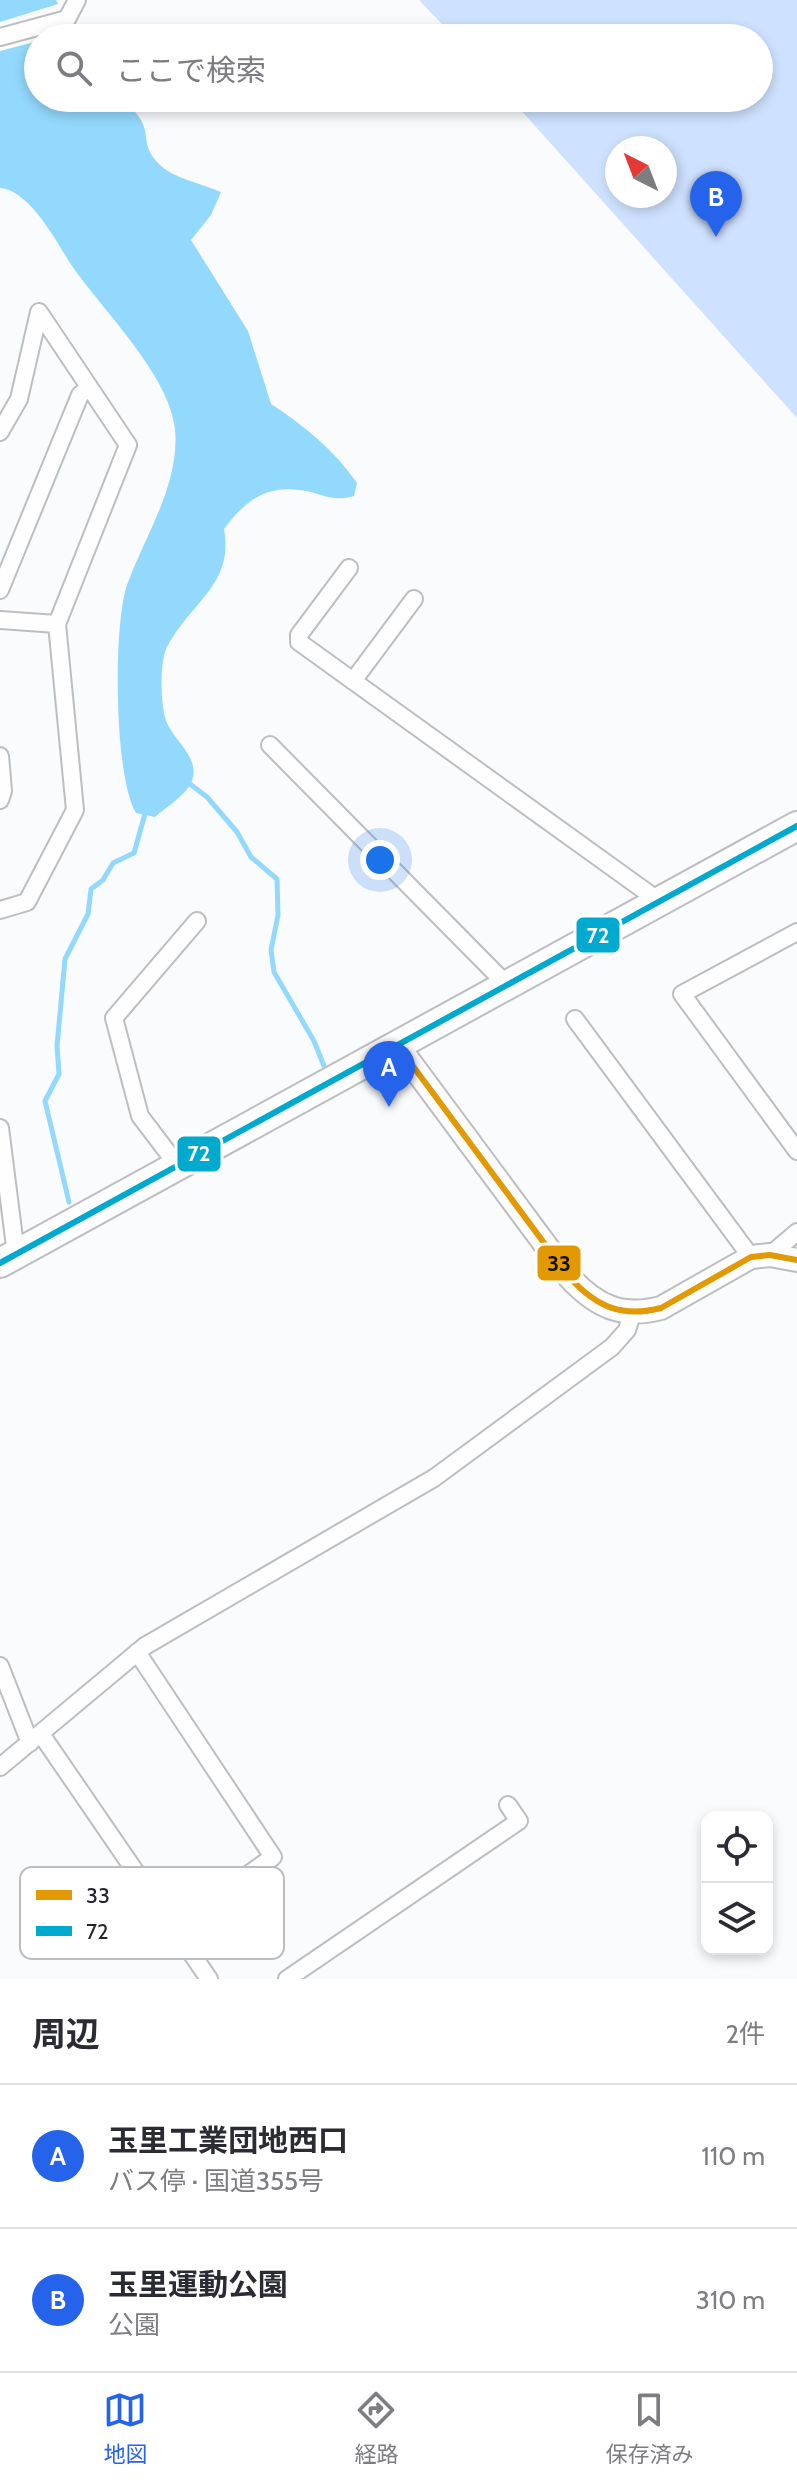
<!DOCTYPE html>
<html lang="ja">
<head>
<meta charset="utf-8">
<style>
  :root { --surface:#fff; --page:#f7f7f7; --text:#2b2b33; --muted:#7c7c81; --line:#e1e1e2; --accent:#2563eb }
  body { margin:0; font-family:Cabin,"Noto Sans JP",sans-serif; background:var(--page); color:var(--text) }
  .controls { position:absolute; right:24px; bottom:24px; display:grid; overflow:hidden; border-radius:16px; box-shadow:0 4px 12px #0003 }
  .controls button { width:72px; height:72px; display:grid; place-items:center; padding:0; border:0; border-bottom:2px solid var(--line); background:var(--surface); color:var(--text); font:40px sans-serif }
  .compass { position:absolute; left:605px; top:136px; width:72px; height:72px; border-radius:50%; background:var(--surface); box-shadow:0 4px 12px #0003; rotate:318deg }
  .you { position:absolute; left:380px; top:860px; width:28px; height:28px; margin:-20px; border:6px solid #fff; border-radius:50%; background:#1a73e8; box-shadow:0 0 0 12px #1a73e833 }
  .badge { display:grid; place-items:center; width:52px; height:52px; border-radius:50%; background:var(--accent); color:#fff; font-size:26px; font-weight:700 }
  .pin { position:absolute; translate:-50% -66px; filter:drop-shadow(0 2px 4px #0008) }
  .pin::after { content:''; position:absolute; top:42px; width:28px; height:24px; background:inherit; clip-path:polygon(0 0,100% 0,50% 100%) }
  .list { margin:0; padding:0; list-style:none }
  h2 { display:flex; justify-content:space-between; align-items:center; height:104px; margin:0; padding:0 32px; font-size:34px }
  h2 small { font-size:26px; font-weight:400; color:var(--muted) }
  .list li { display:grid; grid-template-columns:52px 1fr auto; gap:24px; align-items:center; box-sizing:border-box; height:144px; padding:0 32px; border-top:2px solid var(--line) }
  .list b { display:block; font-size:30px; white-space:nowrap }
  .list p { margin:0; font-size:26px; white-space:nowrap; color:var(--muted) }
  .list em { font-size:26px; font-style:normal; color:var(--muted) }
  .icon { flex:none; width:44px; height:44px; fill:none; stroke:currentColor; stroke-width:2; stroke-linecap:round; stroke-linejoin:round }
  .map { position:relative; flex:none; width:797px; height:1979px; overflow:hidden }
  .search { position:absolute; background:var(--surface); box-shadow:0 4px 12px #0003; left:24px; right:24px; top:24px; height:88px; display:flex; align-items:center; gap:20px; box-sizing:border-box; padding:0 28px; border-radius:44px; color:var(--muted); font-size:30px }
  .sheet { height:392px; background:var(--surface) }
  nav { display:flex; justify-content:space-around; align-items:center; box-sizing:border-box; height:112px; border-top:2px solid var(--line); background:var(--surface); font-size:22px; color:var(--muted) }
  nav a { display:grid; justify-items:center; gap:4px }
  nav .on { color:var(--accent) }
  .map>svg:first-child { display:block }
  .green { fill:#cee1fe; fill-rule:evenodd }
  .water { fill:#93d9fd }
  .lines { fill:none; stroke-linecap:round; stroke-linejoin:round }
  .stream { stroke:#93d9fd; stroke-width:5 }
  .minor-casing { stroke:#bcbec0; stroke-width:20 }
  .tertiary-casing { stroke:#bcbec0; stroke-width:26 }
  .trunk-casing { stroke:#bcbec0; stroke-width:32 }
  .minor { stroke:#fefeff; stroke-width:16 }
  .tertiary { stroke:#fefeff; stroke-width:22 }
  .trunk { stroke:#fefeff; stroke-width:28 }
  .bus-1-casing { stroke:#fff; stroke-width:12 }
  .bus-2-casing { stroke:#fff; stroke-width:12 }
  .bus-1 { stroke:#e29904; stroke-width:6 }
  .bus-2 { stroke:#00a9ce; stroke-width:6 }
  .key { fill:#fff; stroke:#bdbdbe; stroke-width:2 }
  .key-label { font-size:22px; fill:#222428 }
  .line-badge { stroke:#fff; stroke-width:3 }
  .badge-label { font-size:22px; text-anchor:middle; font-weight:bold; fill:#fff }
  .pale-badge-label { font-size:22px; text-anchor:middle; font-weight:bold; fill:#111 }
</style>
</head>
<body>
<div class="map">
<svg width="797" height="1979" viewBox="0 0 797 1979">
  <rect width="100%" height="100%" fill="#f9fbfd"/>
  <path class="green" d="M 419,0 L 797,0 L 797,418 L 510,98 L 759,98 L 759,38 L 455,38 ZM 617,148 L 665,148 L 665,196 L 617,196 Z"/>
  <path class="water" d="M 0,0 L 56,0 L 58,4 L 0,22 Z
    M 38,41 L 38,98 C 69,98 123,87 141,120 C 150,136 141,146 159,164 C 172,178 203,184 221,192 L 211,215 L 191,240 L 248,331 L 271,404 C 306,427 333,449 357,483 L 354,496 C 337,501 328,497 311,492 C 270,483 248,497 224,529 C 234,584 192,601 168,645 C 159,659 160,707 167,723 C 175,742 202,759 191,783 C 185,796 165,808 155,817 L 136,813 C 114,777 113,626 127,585 C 145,535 180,485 175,429 C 170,376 102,309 72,266 C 57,243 30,190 0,188 L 0,51 Z"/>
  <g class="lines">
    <path class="stream" d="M 186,781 L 207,797 L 237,832 L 251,857 L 277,879 L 278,915 L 271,950 L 274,972 L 314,1041 L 324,1066
      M 69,1202 L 45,1101 L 59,1074 L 57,1046 L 65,959 L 88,914 L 91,889 L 103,880 L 113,863 L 134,853 L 146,810"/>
    <defs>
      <path id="minor" d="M 0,37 L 67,19 L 77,0
        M 0,432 L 19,399 L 39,312
        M 349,568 L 299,635 L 299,642 L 659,901
        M 0,590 L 80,395 L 89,387
        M 0,620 L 57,624
        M 353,681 L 414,599
        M 270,745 L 507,985
        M 0,756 L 3,791 L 0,800
        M 0,910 L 27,902 L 75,810 L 57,624 L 128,445 L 39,312
        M 797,932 L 682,994 L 797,1151
        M 575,1019 L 751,1257
        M 0,1128 L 16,1254
        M 178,1166 L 140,1116 L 114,1018 L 197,921
        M 770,1255 L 797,1232
        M 137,1652 L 273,1857 L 173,1927
        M 0,1666 L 30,1743
        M 41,1734 L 209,1979
        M 0,1767 L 145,1646 L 434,1478 L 612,1347 L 627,1330 L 632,1314
        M 287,1979 L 519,1821 L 508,1805"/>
      <path id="tertiary" d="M 398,1046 L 570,1278 C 597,1307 622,1318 661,1308 L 751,1257 L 770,1255 L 797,1260"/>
      <path id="trunk" d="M 0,1263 L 797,826"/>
    </defs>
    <use href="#minor" class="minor-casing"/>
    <use href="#tertiary" class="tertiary-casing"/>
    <use href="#trunk" class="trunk-casing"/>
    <use href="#minor" class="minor"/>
    <use href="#tertiary" class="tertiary"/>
    <use href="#trunk" class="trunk"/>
    <defs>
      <path id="bus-1" d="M 398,1046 L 570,1278 C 597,1307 622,1318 661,1308 L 751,1257 L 770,1255 L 797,1260"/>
      <path id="bus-2" d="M 0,1263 L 797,826"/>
    </defs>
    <use href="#bus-1" class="bus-1-casing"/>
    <use href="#bus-2" class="bus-2-casing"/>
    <use href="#bus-1" class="bus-1"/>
    <use href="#bus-2" class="bus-2"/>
  </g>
  <rect x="20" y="1867" width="264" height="92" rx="12" class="key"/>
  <rect x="36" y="1890" width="36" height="10" fill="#e29904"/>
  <rect x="36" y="1926" width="36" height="10" fill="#00a9ce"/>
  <g class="key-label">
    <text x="86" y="1903">33</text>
    <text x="86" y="1939">72</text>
  </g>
  <g class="line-badge">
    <rect x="575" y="916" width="46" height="38" rx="8" fill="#00a9ce"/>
    <rect x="176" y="1135" width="46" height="38" rx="8" fill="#00a9ce"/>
    <rect x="536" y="1244" width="46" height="38" rx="8" fill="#e29904"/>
  </g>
  <g class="badge-label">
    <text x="598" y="943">72</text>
    <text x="199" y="1161">72</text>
  </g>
  <g class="pale-badge-label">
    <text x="559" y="1271">33</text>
  </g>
</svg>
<div class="controls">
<button><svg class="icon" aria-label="locate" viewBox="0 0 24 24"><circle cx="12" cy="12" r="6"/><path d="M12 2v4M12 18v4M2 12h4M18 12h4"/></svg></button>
<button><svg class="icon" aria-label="layers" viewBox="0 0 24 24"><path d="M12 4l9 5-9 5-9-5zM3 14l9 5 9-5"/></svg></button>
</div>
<svg class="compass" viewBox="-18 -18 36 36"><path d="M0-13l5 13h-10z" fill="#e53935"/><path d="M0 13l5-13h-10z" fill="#7c7c81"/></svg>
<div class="you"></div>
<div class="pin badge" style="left:389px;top:1107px">A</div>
<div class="pin badge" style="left:716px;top:237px">B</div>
<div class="search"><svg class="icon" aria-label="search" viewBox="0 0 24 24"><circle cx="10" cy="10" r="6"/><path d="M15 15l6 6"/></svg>ここで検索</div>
</div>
<section class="sheet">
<h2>周辺<small>2件</small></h2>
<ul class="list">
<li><span class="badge">A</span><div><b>玉里工業団地西口</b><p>バス停 · 国道355号</p></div><em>110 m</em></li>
<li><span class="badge">B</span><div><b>玉里運動公園</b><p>公園</p></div><em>310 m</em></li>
</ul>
</section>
<nav>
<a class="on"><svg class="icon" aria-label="map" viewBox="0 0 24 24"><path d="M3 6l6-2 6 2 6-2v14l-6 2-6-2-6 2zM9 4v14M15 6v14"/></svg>地図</a>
<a><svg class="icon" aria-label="directions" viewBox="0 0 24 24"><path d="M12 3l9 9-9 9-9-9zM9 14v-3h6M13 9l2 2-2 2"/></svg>経路</a>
<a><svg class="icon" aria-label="saved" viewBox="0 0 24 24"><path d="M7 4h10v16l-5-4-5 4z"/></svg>保存済み</a>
</nav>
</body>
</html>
